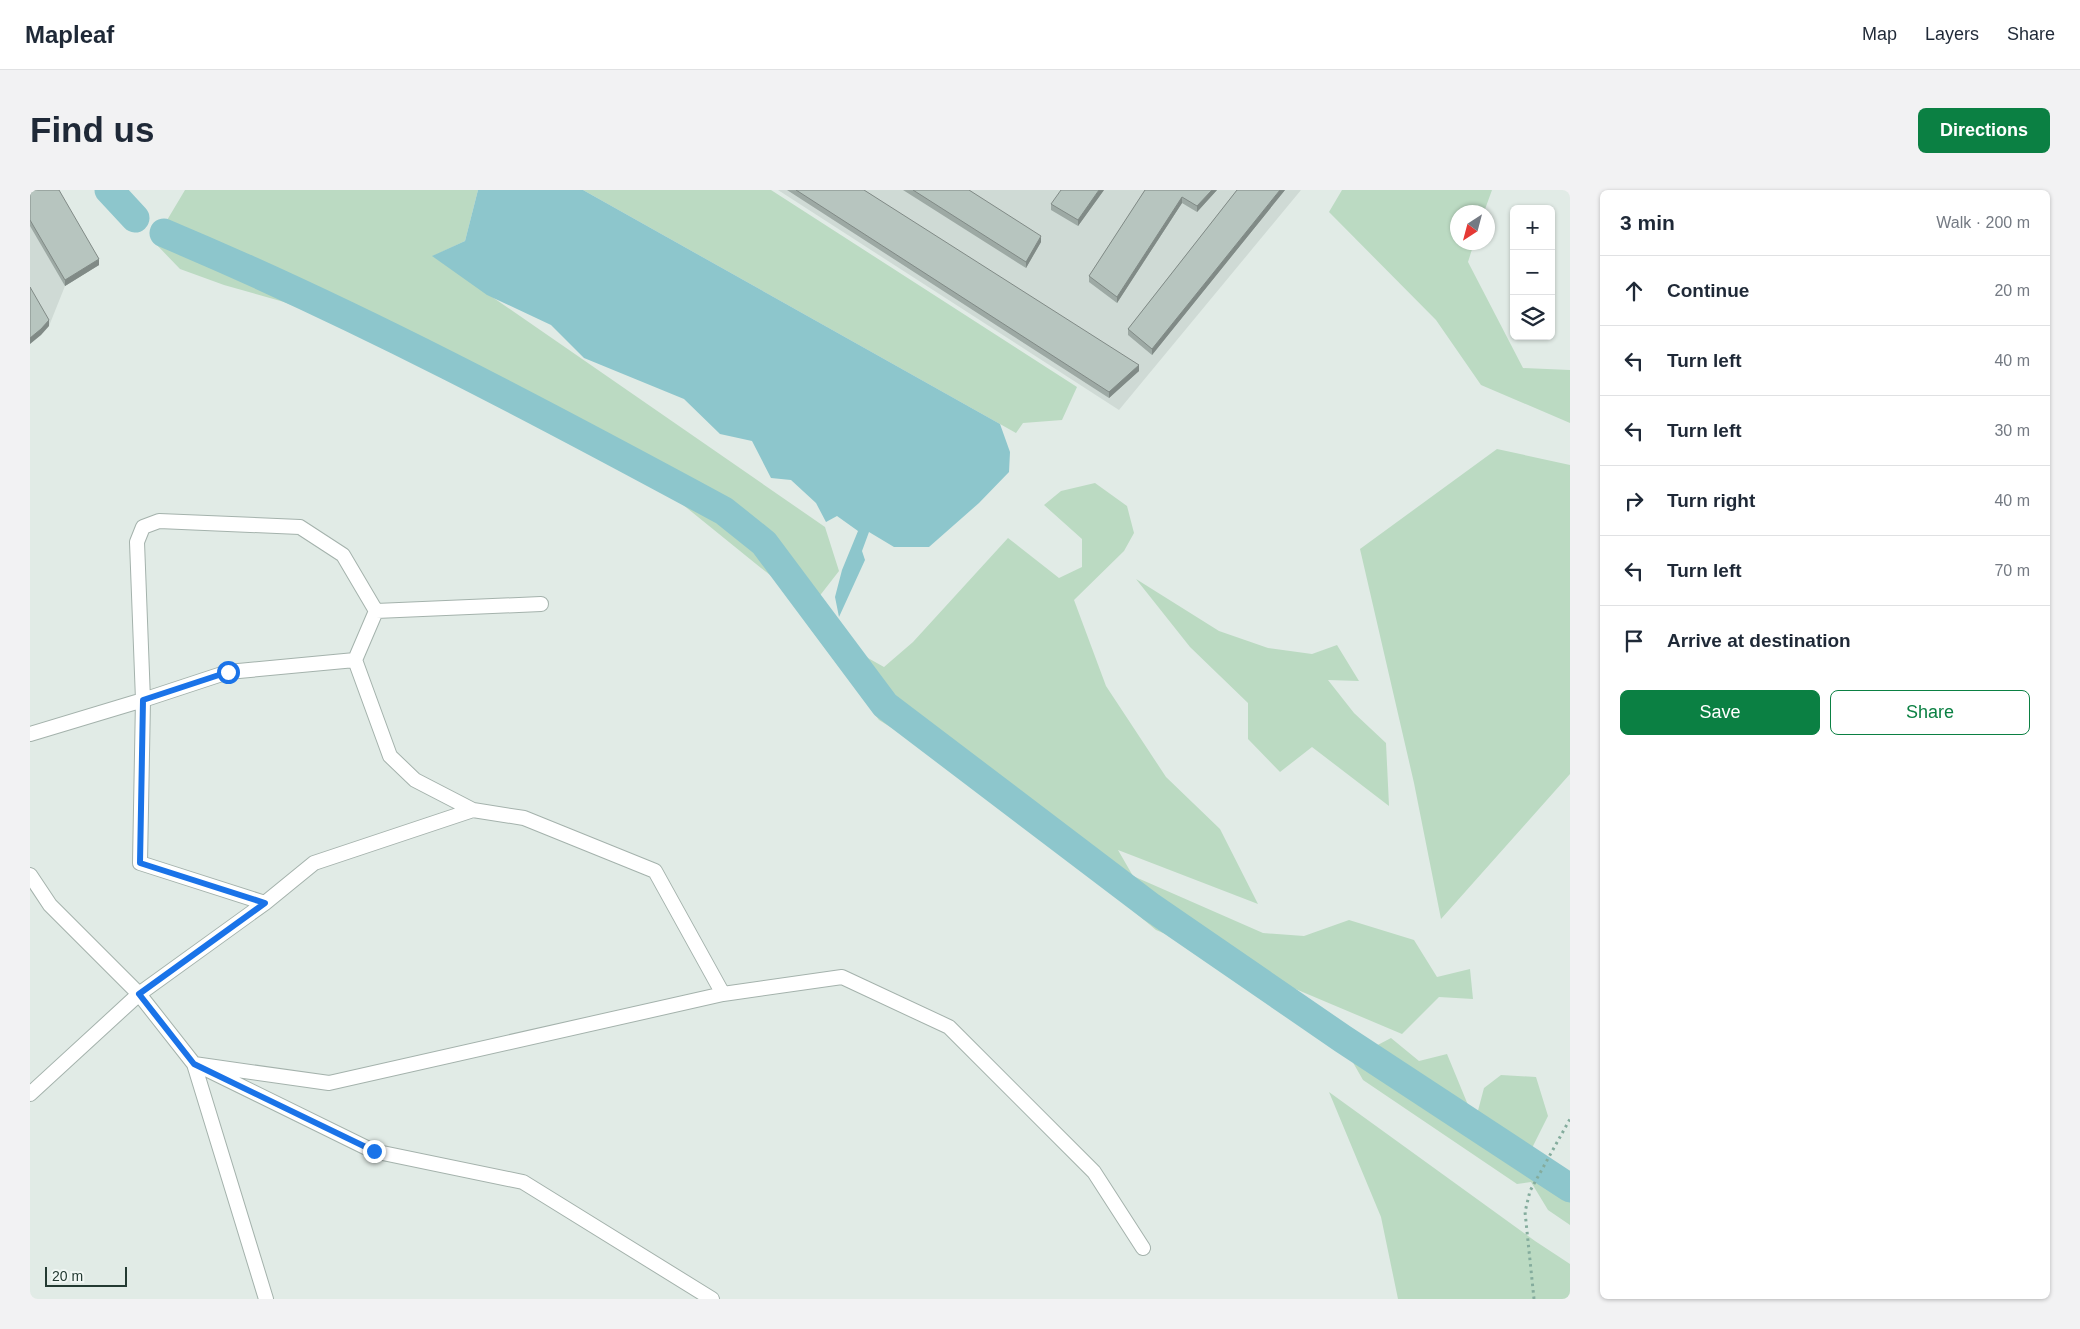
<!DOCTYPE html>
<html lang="en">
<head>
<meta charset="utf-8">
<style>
  :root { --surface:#fff; --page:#f2f2f3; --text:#1f2937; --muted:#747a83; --line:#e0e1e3; --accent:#0b8043 }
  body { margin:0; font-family:Arial,sans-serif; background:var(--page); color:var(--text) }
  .controls { position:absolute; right:15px; top:15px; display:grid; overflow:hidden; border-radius:8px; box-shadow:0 1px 4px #0004 }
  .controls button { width:45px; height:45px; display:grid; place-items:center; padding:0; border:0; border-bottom:1px solid var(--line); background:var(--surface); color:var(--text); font:25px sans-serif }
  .compass { position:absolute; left:1420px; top:15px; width:45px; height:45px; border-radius:50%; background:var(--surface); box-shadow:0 1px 4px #0004; rotate:216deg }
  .scale { position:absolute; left:15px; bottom:12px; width:82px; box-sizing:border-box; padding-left:5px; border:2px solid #233a32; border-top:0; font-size:14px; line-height:18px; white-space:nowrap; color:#233a32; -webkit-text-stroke:4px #f1f7f4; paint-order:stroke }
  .stop { position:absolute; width:15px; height:15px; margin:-11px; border:4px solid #1a73e8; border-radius:50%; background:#fff }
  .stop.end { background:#1a73e8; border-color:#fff; box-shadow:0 1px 5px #0008 }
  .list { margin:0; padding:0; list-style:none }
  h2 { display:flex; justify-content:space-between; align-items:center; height:65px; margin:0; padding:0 20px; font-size:21px }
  h2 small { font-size:16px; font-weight:400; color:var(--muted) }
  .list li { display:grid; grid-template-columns:32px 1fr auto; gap:15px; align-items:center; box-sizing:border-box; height:70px; padding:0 20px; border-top:1px solid var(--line) }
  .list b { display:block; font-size:19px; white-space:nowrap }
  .list em { font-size:16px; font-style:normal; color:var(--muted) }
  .actions { display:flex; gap:10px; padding:15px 20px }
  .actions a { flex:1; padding:11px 0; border:1px solid var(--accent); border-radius:8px; text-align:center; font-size:18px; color:var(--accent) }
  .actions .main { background:var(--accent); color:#fff }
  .icon { flex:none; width:28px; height:28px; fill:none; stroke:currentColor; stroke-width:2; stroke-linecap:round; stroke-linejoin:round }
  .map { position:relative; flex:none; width:1540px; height:1109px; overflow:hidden; border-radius:8px }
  header { display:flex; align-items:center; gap:30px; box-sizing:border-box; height:70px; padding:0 25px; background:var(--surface); border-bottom:1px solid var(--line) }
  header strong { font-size:24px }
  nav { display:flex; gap:28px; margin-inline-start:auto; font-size:18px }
  .intro { display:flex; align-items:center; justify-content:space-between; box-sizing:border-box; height:120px; padding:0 30px }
  h1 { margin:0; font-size:35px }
  .button { padding:12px 22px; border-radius:8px; background:var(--accent); color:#fff; font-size:18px; font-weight:700 }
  main { display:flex; gap:30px; padding:0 30px }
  aside { flex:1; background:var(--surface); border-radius:8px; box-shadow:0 1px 4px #0004 }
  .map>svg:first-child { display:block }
  .built { fill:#cfdad5 }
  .green { fill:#bbdac2 }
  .water { fill:#8dc6cc }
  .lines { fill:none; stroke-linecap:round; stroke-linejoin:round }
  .canal { stroke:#8dc6cc; stroke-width:29 }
  .service-casing { stroke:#a4b2ac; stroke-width:16 }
  .path { stroke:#84ac9d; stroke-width:3; stroke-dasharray:2.5 4; stroke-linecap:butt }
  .service { stroke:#fff; stroke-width:14 }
  .wall { fill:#9da9a4 }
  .shaded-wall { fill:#808a86 }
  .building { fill:#b7c5bf; stroke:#808a86 }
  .route { stroke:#1a73e8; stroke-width:6 }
</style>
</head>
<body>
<header>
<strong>Mapleaf</strong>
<nav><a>Map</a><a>Layers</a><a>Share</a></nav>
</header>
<div class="intro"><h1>Find us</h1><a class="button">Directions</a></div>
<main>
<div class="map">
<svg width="1540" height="1109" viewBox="0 0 1540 1109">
  <rect width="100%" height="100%" fill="#e1ebe6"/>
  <path class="built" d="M 0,0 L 26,0 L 69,75 L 35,96 L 19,136 L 11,145 L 0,154 Z
    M 748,0 L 1271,0 L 1089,220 Z"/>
  <path class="green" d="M 155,0 L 448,0 L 435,51 L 403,66 L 795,337 L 809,381 L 781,417 L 731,378 L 610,280 L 513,226 L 382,162 L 254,112 L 194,95 L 150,79 L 124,52 Z
    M 553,0 L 741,0 L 1047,197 L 1032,230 L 993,233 L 986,243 Z
    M 1312,0 L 1462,0 L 1454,22 L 1428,22 L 1428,52 L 1444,53 L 1438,72 L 1493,178 L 1540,180 L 1540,233 L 1451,195 L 1406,130 L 1299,22 Z
    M 1467,259 L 1540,275 L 1540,584 L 1411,729 L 1384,593 L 1330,359 Z
    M 1065,293 L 1097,316 L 1104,343 L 1094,361 L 1044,410 L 1076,496 L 1136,587 L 1190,639 L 1228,714 L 1088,660 L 1103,686 L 1233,743 L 1274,746 L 1319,730 L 1384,750 L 1407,787 L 1440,779 L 1443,809 L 1409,807 L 1372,844 L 1126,740 L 988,624 L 912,569 L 849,530 L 777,434 L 854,477 L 883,452 L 978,348 L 1029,388 L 1052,377 L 1052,349 L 1014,315 L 1031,301 Z
    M 1106,389 L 1189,441 L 1238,458 L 1282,464 L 1307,455 L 1329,491 L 1298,490 L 1324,523 L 1356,553 L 1359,616 L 1282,557 L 1250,582 L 1218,549 L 1218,513 L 1160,457 Z
    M 1361,848 L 1389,871 L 1417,864 L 1445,932 L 1454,898 L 1471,885 L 1506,887 L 1518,926 L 1497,968 L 1501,983 L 1540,1010 L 1540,1035 L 1518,1020 L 1501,992 L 1487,994 L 1333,890 L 1321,869 Z
    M 1299,902 L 1505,1051 L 1540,1074 L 1540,1109 L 1368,1109 L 1351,1027 Z"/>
  <path class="water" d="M 448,0 L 553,0 L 970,234 L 980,262 L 979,282 L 949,313 L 899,357 L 864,357 L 839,342 L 832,361 L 835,370 L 809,427 L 805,407 L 812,380 L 828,341 L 807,326 L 796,332 L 786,313 L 761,290 L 741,288 L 722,251 L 690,244 L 654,209 L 554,168 L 521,135 L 457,105 L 402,66 L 435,51 Z"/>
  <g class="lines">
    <path class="canal" d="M 79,0 L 105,28
      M 134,43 C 327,124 511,222 694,321 L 734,353 L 855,515 L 1121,717 L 1313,849 L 1540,998"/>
    <defs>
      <path id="service" d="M 346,421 L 325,470 L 360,566 L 385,590 L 443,620
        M 0,544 L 113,510 L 198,482 L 325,470
        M 0,685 L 20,715 L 109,804 L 0,904
        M 235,713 L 110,673 L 113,510 L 107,352 L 113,337 L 129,331 L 270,337 L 313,365 L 346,421 L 511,414
        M 693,804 L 625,681 L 494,628 L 443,620 L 284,673 L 235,713 L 109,804 L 164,874 L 299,893 L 693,804 L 812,787 L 919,837 L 1064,982 L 1113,1058
        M 164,874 L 236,1109
        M 176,879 L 343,961 L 493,992 L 682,1109"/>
    </defs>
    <use href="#service" class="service-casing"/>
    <path class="path" d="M 1504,1109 L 1495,1022 L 1500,1001 L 1540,929"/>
    <use href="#service" class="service"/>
  </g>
  <path class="wall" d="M 0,0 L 69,75 L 35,96 L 0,36 Z
    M 757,0 L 834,0 L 1109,181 L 1079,208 Z
    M 873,0 L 939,0 L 1011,52 L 996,78 Z
    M 1074,0 L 1048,36 L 1021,20 L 1021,14 Z
    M 1115,0 L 1187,0 L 1167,22 L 1152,13 L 1087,113 L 1059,92 L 1059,86 Z
    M 1207,0 L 1255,0 L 1122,165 L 1098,145 L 1098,139 Z"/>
  <path class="shaded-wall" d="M 1069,0 L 1074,0 L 1048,36 L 1048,30 Z
    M 1182,0 L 1187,0 L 1167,22 L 1167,16 Z
    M 1250,0 L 1255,0 L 1122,165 L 1122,159 Z
    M 1152,7 L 1152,13 L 1087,113 L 1087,107 Z
    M 1011,46 L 1011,52 L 996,78 L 996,72 Z
    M 69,69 L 69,75 L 35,96 L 35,90 Z
    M 19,130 L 19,136 L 11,145 L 0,154 L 0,148 Z
    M 1109,175 L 1109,181 L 1079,208 L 1079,202 Z"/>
  <path class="building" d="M 0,0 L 29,0 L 69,69 L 35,90 L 0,30 Z
    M 766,0 L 834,0 L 1109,175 L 1079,202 Z
    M 883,0 L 939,0 L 1011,46 L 996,72 Z
    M 1031,0 L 1069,0 L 1048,30 L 1021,14 Z
    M 1115,0 L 1182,0 L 1167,16 L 1152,7 L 1087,107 L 1059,86 Z
    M 1207,0 L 1250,0 L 1122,159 L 1098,139 Z
    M 0,97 L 19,130 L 11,139 L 0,148 Z"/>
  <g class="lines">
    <path class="route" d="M 198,482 L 113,510 L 110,673 L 235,713 L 109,804 L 164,874 L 344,961"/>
  </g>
</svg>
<div class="controls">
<button>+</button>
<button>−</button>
<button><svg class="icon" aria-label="layers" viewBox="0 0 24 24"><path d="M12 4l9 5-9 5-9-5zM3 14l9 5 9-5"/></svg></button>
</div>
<svg class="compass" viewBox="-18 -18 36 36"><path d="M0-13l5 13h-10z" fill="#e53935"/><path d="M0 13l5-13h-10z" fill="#747a83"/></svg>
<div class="scale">20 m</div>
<div class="stop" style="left:198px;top:482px"></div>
<div class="stop end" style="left:344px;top:961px"></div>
</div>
<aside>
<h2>3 min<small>Walk · 200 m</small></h2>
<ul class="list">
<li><svg class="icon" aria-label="ahead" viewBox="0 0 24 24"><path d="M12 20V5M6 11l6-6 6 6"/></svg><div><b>Continue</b></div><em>20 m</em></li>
<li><svg class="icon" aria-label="left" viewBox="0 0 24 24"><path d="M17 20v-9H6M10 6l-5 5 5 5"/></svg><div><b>Turn left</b></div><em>40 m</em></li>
<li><svg class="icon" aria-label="left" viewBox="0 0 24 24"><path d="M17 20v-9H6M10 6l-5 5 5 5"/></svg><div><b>Turn left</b></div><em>30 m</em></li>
<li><svg class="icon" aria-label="right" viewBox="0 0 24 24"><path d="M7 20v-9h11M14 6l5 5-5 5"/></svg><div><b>Turn right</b></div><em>40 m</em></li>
<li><svg class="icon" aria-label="left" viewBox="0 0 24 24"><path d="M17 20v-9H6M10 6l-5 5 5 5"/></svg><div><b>Turn left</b></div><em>70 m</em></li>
<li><svg class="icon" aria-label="arrive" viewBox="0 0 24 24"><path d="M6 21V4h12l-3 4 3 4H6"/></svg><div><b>Arrive at destination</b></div></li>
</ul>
<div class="actions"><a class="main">Save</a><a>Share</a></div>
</aside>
</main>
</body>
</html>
